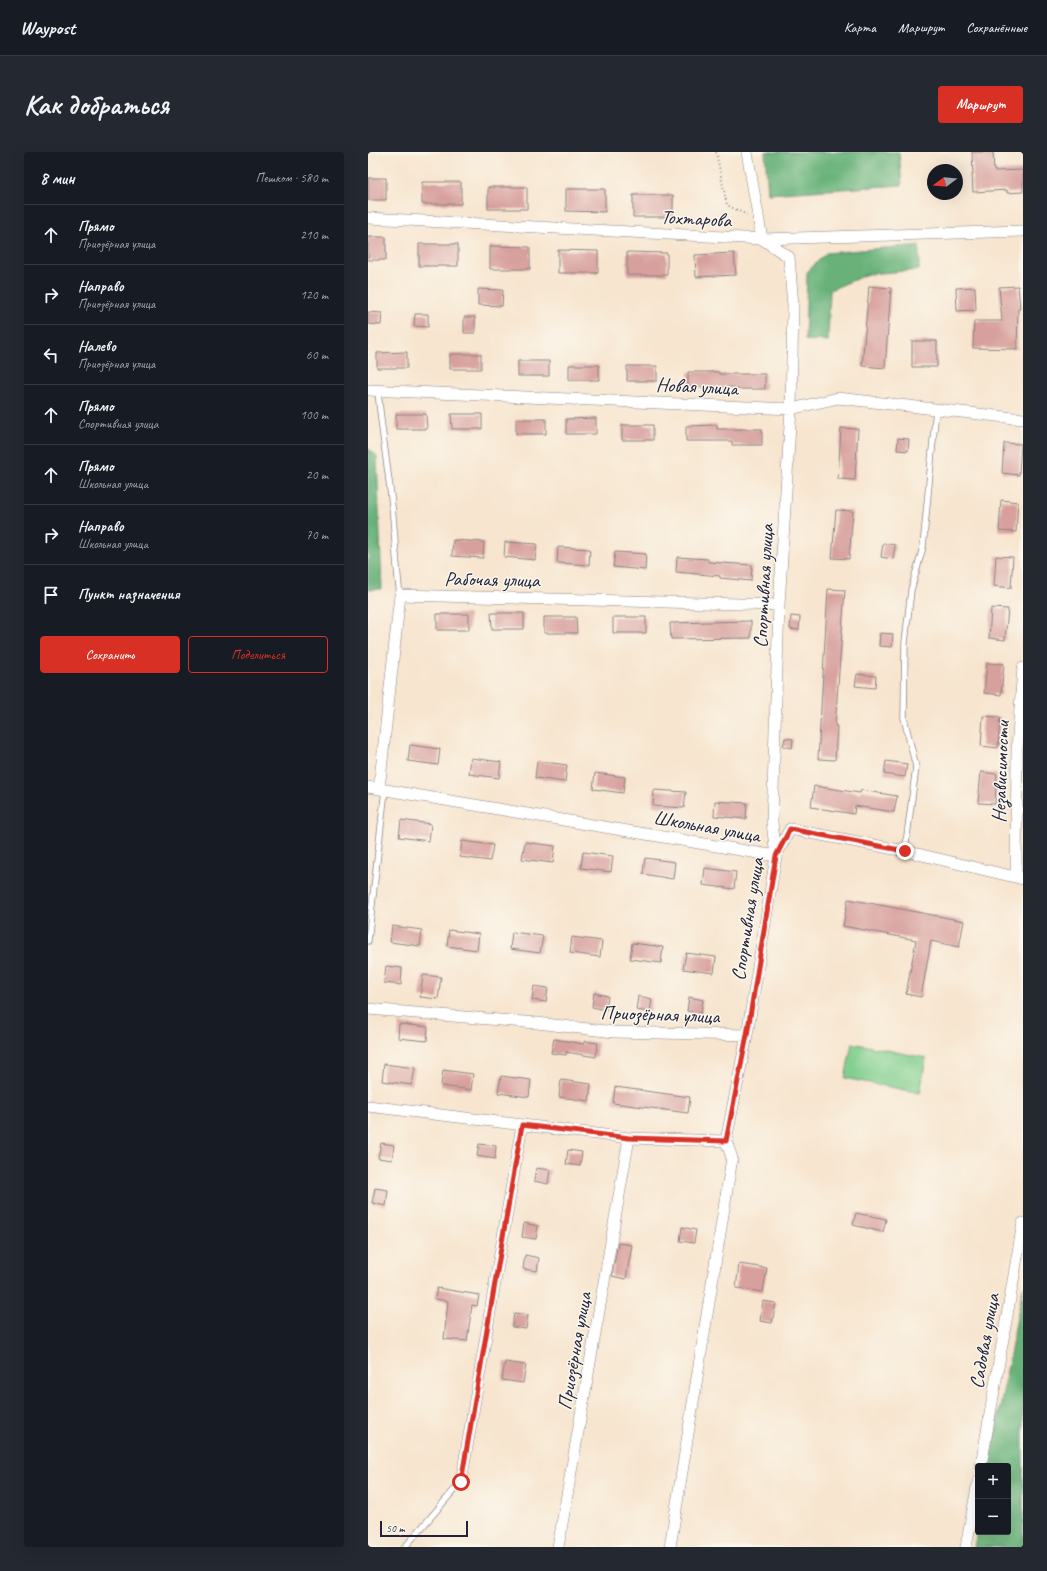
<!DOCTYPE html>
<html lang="ru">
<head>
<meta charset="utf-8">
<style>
  :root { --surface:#171b24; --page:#242831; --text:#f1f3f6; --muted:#9ea1a6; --line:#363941; --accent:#d93025 }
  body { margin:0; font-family:Caveat,sans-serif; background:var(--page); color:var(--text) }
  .controls { position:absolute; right:12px; bottom:12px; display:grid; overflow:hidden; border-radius:4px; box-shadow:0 4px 16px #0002 }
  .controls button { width:36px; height:36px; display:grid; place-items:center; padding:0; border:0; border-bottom:1px solid var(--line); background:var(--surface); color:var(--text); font:20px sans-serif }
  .compass { position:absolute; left:559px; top:12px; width:36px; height:36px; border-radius:50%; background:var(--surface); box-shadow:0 4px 16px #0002; rotate:254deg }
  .scale { position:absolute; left:12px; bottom:10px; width:88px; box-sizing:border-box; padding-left:4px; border:2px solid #22223b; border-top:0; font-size:11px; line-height:14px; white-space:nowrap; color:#22223b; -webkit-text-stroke:3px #fbf7ec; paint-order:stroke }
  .stop { position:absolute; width:12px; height:12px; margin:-9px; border:3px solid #d93025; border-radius:50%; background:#fff }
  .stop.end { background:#d93025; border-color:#fff; box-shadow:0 1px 4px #0008 }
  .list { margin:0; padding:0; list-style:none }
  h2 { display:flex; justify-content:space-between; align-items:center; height:52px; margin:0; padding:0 16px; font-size:17px }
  h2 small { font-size:13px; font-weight:400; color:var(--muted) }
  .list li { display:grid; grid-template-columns:26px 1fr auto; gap:12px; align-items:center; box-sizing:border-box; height:60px; padding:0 16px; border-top:1px solid var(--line) }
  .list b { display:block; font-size:15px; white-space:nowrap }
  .list p { margin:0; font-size:13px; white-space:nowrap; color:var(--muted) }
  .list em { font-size:13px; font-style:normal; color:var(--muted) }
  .actions { display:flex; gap:8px; padding:12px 16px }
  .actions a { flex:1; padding:9px 0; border:1px solid var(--accent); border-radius:4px; text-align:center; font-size:14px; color:var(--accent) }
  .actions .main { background:var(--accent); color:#fff }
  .icon { flex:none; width:22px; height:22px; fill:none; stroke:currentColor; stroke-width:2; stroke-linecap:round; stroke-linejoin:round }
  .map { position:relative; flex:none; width:655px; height:1395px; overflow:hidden; border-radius:4px }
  header { display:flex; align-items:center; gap:24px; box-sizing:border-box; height:56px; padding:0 20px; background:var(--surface); border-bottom:1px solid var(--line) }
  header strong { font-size:19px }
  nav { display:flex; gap:22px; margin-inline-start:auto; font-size:14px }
  .intro { display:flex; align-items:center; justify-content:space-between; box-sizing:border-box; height:96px; padding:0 24px }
  h1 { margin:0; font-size:28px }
  .button { padding:10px 18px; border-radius:4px; background:var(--accent); color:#fff; font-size:14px; font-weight:700 }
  main { display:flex; gap:24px; padding:0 24px }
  aside { flex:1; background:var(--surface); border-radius:4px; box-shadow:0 4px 16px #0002 }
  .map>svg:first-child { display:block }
  .green { fill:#81cf8e; stroke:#527864 }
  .forest { fill:#68b279; stroke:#456a5a }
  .building { fill:#d8a09d }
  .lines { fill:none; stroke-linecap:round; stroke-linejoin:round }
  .service-casing { stroke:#8c8485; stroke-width:7 }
  .minor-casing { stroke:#8c8485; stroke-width:12 }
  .path { stroke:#8c8485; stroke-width:2; stroke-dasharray:1 3; stroke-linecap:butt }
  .service { stroke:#fff; stroke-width:5.5 }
  .minor { stroke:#fff; stroke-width:11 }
  .route { stroke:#d93025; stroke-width:5 }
  .labels { text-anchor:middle; stroke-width:3; stroke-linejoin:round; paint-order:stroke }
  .street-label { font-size:20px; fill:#22223b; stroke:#fbf7ec }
</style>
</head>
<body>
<header>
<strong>Waypost</strong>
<nav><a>Карта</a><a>Маршрут</a><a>Сохранённые</a></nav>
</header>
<div class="intro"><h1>Как добраться</h1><a class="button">Маршрут</a></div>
<main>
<aside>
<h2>8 мин<small>Пешком · 580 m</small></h2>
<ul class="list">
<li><svg class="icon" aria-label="ahead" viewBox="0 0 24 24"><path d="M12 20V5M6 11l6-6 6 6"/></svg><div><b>Прямо</b><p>Приозёрная улица</p></div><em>210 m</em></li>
<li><svg class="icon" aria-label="right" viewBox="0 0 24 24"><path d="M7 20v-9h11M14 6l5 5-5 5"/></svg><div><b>Направо</b><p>Приозёрная улица</p></div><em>120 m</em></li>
<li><svg class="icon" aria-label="left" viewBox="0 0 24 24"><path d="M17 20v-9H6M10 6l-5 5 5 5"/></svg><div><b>Налево</b><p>Приозёрная улица</p></div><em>60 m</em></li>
<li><svg class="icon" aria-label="ahead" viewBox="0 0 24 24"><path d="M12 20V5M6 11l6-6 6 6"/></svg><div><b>Прямо</b><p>Спортивная улица</p></div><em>100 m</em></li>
<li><svg class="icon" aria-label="ahead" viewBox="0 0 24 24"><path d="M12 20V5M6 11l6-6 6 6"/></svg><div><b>Прямо</b><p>Школьная улица</p></div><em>20 m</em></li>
<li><svg class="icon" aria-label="right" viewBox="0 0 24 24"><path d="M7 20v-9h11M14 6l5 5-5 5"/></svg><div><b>Направо</b><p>Школьная улица</p></div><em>70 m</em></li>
<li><svg class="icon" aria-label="arrive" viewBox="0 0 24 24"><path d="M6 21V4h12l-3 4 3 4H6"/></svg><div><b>Пункт назначения</b></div></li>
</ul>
<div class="actions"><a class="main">Сохранить</a><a>Поделиться</a></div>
</aside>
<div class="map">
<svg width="655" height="1395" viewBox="0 0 655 1395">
  <rect width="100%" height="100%" fill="#fbf7ec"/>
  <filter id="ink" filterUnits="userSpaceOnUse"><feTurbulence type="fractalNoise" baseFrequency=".025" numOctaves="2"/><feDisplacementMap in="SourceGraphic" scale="8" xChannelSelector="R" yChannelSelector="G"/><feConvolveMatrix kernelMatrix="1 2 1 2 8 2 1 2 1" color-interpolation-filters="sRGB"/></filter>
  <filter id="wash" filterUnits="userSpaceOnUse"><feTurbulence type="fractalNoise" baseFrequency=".012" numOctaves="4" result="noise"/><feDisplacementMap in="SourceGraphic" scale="16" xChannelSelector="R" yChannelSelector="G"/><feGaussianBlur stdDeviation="0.9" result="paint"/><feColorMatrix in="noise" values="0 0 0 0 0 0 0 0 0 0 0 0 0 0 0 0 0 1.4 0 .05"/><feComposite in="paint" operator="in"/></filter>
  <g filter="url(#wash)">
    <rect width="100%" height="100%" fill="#f7e5cf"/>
    <path class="green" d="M 484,891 L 558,906 L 552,941 L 477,926 Z"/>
    <path class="forest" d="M 397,0 L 531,0 L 534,33 L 400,42 Z
      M 551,93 L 551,118 L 500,122 L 462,138 L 460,189 L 437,188 L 439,120 L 458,101 Z
      M 0,296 L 9,304 L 14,437 L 0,438 Z
      M 655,1134 L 655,1395 L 606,1395 L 610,1372 L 610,1380 L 640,1380 L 640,1314 L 621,1314 Z"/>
    <g id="blocks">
      <path class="building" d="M 604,0 L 625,0 L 626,19 L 655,18 L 655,40 L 639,41 L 639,38 L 605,40 L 604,22 L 605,22 Z
        M 0,26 L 18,26 L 18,48 L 0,48 Z
        M 54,30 L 93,30 L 93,52 L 54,52 Z
        M 120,35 L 159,35 L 159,57 L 120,57 Z
        M 198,37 L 237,37 L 237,60 L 198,59 Z
        M 265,43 L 305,43 L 305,65 L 265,65 Z
        M 0,85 L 18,85 L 18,108 L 0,108 Z
        M 51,92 L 90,92 L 90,114 L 51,114 Z
        M 122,94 L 162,95 L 162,117 L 122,117 Z
        M 190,98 L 230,99 L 230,121 L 190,121 Z
        M 259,100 L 299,101 L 299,123 L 259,123 Z
        M 366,101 L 368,123 L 328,125 L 327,103 Z
        M 501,134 L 523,136 L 517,216 L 494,214 Z
        M 650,134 L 652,157 L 650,157 L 649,197 L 605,196 L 606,169 L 634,169 L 631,135 Z
        M 607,135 L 608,158 L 589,159 L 588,136 Z
        M 110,137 L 135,138 L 134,154 L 110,153 Z
        M 0,160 L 14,161 L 13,173 L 0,172 Z
        M 47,162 L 60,162 L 60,175 L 46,174 Z
        M 96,165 L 107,165 L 107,181 L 96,181 Z
        M 544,189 L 569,189 L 569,215 L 544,215 Z
        M 39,200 L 39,216 L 9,216 L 9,201 Z
        M 82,202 L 113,202 L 113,217 L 82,217 Z
        M 150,209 L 181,209 L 181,224 L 150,224 Z
        M 201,213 L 231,213 L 231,228 L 201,228 Z
        M 259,214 L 289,214 L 289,229 L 259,229 Z
        M 320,220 L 351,220 L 351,222 L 397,222 L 397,237 L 367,237 L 367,235 L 320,235 Z
        M 28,262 L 58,262 L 59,277 L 28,277 Z
        M 83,262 L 114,262 L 114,277 L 84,277 Z
        M 228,266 L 228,282 L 198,282 L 198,267 Z
        M 148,267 L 178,267 L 178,282 L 148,282 Z
        M 254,273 L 285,273 L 285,288 L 254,288 Z
        M 349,273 L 349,277 L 394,277 L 394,293 L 364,293 L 364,289 L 318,289 L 318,274 Z
        M 473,276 L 490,277 L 487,328 L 470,327 Z
        M 530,286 L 541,287 L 540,299 L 529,298 Z
        M 636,291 L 653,292 L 651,323 L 634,321 Z
        M 633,348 L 650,350 L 648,380 L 631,379 Z
        M 468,358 L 485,359 L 481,407 L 464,406 Z
        M 85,388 L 116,390 L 115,406 L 84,404 Z
        M 137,390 L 169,392 L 167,408 L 136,405 Z
        M 515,391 L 527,393 L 525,407 L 513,405 Z
        M 190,395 L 222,397 L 221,413 L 189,411 Z
        M 247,400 L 278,402 L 277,418 L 245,415 Z
        M 628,404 L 645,405 L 643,436 L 626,434 Z
        M 309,405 L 340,407 L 340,410 L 384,413 L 383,429 L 352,426 L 352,424 L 308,420 Z
        M 460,437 L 477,438 L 467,574 L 469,574 L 467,608 L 450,607 Z
        M 623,456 L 640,457 L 637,488 L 621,486 Z
        M 123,461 L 156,461 L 156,477 L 124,477 Z
        M 69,462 L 101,462 L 101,478 L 69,478 Z
        M 423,464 L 432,465 L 431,478 L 422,477 Z
        M 176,465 L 208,465 L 209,481 L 176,481 Z
        M 245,465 L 278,465 L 278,481 L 245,481 Z
        M 383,469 L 383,486 L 303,487 L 302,471 Z
        M 512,481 L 525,482 L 524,495 L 511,494 Z
        M 619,511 L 636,512 L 633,543 L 616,541 Z
        M 489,522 L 508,524 L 507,536 L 487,534 Z
        M 615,564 L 632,565 L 630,596 L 613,594 Z
        M 417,586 L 425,587 L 424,596 L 415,594 Z
        M 42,593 L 72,597 L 70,613 L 40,609 Z
        M 103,606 L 133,610 L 131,626 L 101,622 Z
        M 169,609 L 199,613 L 197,630 L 167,626 Z
        M 518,609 L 539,612 L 537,625 L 516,622 Z
        M 613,620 L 629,622 L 627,652 L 610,651 Z
        M 227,621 L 257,625 L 255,641 L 225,637 Z
        M 446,634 L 492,641 L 493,638 L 529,644 L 526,660 L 487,654 L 486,662 L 443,655 Z
        M 286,638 L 318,640 L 316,656 L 285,654 Z
        M 347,649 L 379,651 L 378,667 L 346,664 Z
        M 33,668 L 63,672 L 61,689 L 31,685 Z
        M 94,689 L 125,693 L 122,709 L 92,705 Z
        M 157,690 L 187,694 L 185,711 L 154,707 Z
        M 215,700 L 245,704 L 243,720 L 213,716 Z
        M 277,706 L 307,710 L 305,727 L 275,722 Z
        M 337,716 L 368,720 L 366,737 L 335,733 Z
        M 480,747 L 596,769 L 591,795 L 563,789 L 553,845 L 538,842 L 548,788 L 475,774 Z
        M 24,774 L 54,778 L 52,794 L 22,790 Z
        M 81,778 L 111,782 L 109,798 L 79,794 Z
        M 144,780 L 175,784 L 172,801 L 142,797 Z
        M 204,785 L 234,789 L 232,805 L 202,801 Z
        M 264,791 L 295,795 L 293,811 L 262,807 Z
        M 318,801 L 348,805 L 346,821 L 315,817 Z
        M 18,814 L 34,816 L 33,833 L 16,831 Z
        M 55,823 L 73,825 L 70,847 L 52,845 Z
        M 166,834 L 180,836 L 178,850 L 164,848 Z
        M 226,841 L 240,844 L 238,858 L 224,855 Z
        M 270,844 L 284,847 L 282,860 L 268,858 Z
        M 321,845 L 335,848 L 333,861 L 319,859 Z
        M 31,872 L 60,875 L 59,889 L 30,886 Z
        M 186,887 L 216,892 L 216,889 L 230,891 L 228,905 L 198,900 L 198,903 L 183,901 Z
        M 16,912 L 47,916 L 44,933 L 14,929 Z
        M 75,918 L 105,922 L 103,938 L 73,934 Z
        M 133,924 L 163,928 L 161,945 L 130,941 Z
        M 193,928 L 223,932 L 221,949 L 191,945 Z
        M 247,935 L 322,945 L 320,961 L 245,951 Z
        M 13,991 L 26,993 L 24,1008 L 10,1006 Z
        M 111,992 L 128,994 L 127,1007 L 109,1004 Z
        M 200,998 L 214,1000 L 212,1014 L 198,1012 Z
        M 168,1016 L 182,1018 L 180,1032 L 166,1029 Z
        M 7,1036 L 20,1038 L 18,1054 L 4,1051 Z
        M 488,1061 L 518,1067 L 515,1080 L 485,1073 Z
        M 156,1071 L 170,1074 L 168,1087 L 154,1085 Z
        M 314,1075 L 328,1078 L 326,1091 L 312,1089 Z
        M 250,1091 L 264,1093 L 258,1127 L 244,1124 Z
        M 157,1103 L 171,1106 L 169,1119 L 155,1117 Z
        M 371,1112 L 399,1116 L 395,1140 L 368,1136 Z
        M 69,1136 L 111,1143 L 109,1154 L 104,1153 L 99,1189 L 76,1187 L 80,1149 L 67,1147 Z
        M 395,1149 L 408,1151 L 404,1171 L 392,1169 Z
        M 146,1161 L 160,1163 L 158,1177 L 144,1175 Z
        M 137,1210 L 158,1213 L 155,1231 L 134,1228 Z"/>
    </g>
  </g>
  <g filter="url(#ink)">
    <use href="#blocks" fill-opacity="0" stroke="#8c8485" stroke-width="1"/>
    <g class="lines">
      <defs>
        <path id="service" d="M 10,238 C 13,277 20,315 24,354 C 27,383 28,413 32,443
          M 537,699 L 548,615 L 536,566 L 537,491 L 543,438 L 555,395 L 568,257
          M 0,789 L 17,638
          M 37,1395 L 93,1330"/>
        <path id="minor" d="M 0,66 L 394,87 L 655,79
          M 0,238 L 423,257 L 470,246 L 655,267
          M 0,635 L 408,704 L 422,677 L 537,699 L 655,727
          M 11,637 L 32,443 L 411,453
          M 648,725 L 649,597 L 655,516
          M 0,857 L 169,871 L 246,880 L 379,883
          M 0,954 L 261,986 L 358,989 L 379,883 L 408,704 L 404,670 L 411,453 L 423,257 L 425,154 L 421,105 L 394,87 L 379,0
          M 613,1314 L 655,1071
          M 93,1330 L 154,973
          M 190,1395 L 261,986
          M 302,1395 L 364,1006 L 358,989
          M 598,1395 L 610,1330"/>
      </defs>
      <use href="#service" class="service-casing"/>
      <use href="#minor" class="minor-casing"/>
      <path class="path" d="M 348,0 L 359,53 L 379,63"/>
      <use href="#service" class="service"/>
      <use href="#minor" class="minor"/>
    </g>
  </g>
  <g class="lines" filter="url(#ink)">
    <path class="route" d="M 93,1330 L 154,973 L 261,986 L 358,989 L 379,883 L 408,704 L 422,677 L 537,699"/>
  </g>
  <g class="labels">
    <g class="street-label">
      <text transform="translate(328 66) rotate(3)" y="7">Тохтарова</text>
      <text transform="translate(329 234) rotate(3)" y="7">Новая улица</text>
      <text transform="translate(124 427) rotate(1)" y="7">Рабочая улица</text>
      <text transform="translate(395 434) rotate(-87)" y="7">Спортивная улица</text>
      <text transform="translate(632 620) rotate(-88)" y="7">Независимости</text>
      <text transform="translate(339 674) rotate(10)" y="7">Школьная улица</text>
      <text transform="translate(379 767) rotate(-81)" y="7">Спортивная улица</text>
      <text transform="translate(292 862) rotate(2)" y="7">Приозёрная улица</text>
      <text transform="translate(616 1189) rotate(-80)" y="7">Садовая улица</text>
      <text transform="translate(206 1199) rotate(-80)" y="7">Приозёрная улица</text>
    </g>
  </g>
</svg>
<div class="controls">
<button>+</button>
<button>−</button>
</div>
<svg class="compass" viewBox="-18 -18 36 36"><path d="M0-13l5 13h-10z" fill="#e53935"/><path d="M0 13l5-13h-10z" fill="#9ea1a6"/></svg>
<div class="scale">50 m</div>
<div class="stop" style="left:93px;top:1330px"></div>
<div class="stop end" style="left:537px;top:699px"></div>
</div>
</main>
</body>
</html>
